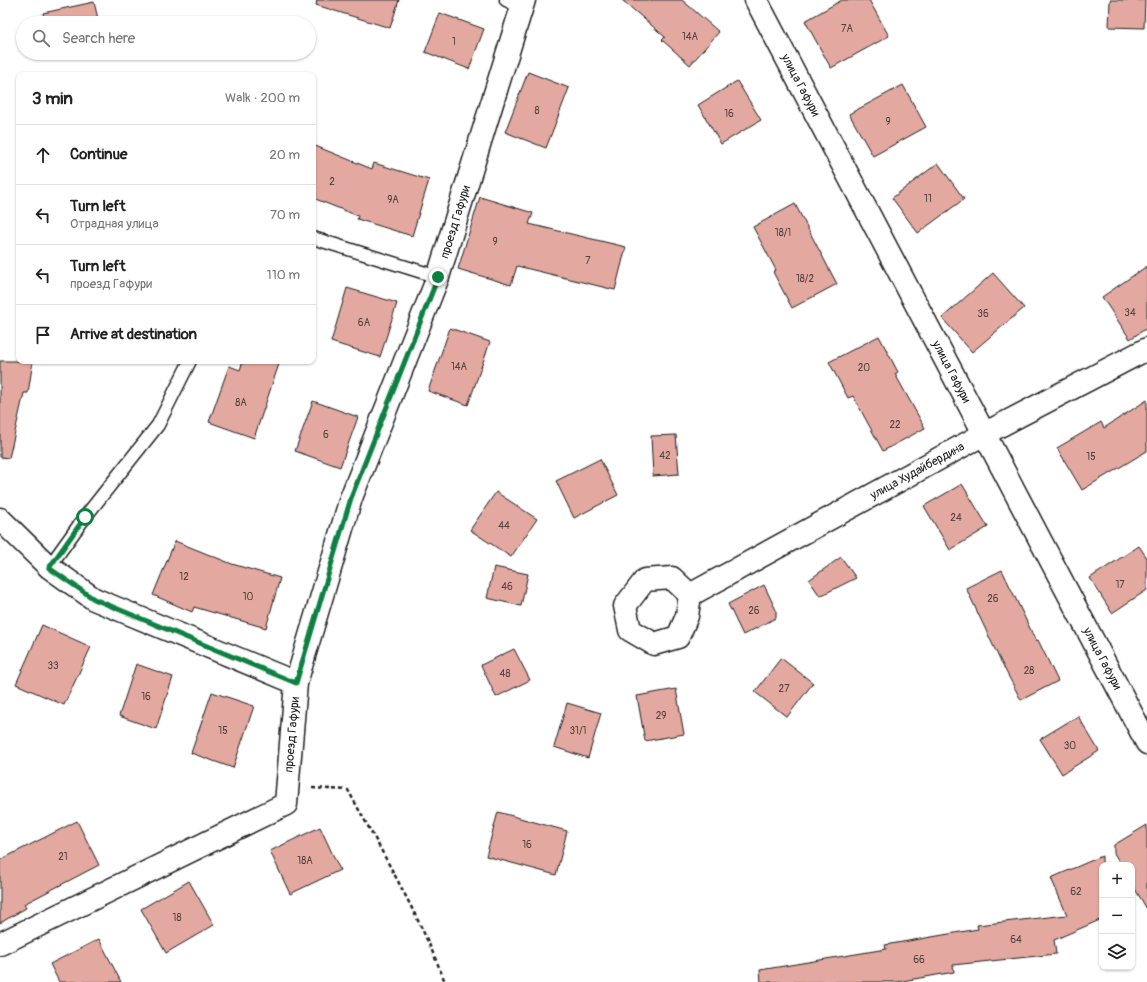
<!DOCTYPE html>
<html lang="en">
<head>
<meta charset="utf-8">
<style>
  :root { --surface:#fff; --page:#f2f2f2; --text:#222; --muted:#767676; --line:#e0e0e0 }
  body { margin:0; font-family:Pangolin,sans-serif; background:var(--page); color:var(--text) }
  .controls { position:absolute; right:12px; bottom:12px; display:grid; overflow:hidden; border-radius:8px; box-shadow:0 1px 3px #0004 }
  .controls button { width:36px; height:36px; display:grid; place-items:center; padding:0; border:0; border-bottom:1px solid var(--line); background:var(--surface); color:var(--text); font:20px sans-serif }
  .stop { position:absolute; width:12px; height:12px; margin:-9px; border:3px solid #0b8043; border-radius:50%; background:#fff }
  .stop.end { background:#0b8043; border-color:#fff; box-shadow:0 1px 4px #0008 }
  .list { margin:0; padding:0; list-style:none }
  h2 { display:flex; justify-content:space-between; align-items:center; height:52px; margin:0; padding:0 16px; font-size:17px }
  h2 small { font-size:13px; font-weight:400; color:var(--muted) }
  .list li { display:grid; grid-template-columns:26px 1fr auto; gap:12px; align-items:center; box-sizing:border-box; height:60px; padding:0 16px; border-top:1px solid var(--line) }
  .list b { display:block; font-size:15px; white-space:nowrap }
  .list p { margin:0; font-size:13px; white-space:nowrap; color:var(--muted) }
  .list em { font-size:13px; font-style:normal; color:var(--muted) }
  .icon { flex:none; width:22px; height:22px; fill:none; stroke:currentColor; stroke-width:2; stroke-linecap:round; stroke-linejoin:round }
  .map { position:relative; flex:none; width:1147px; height:982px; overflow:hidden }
  .search { position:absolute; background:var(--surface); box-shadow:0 1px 3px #0004; left:16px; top:16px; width:300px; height:44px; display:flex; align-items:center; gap:10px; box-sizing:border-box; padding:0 14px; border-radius:22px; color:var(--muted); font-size:15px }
  .panel { position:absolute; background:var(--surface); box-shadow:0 1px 3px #0004; left:16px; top:72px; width:300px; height:292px; border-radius:8px }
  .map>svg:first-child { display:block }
  .building { fill:#e3a9a0; stroke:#1c1c1c }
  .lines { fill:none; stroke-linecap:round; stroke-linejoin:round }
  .service-casing { stroke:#1c1c1c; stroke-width:15 }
  .minor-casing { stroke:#1c1c1c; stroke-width:25 }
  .path { stroke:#1c1c1c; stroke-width:2.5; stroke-dasharray:4 3; stroke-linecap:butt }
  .service { stroke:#fff; stroke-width:12 }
  .minor { stroke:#fff; stroke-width:22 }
  .route { stroke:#0b8043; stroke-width:5 }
  .labels { text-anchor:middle; stroke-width:4; stroke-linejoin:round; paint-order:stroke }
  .number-label { font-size:10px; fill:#4e3f3d }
  .street-label { font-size:12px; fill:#1c1c1c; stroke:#fff }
</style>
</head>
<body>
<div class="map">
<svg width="1147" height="982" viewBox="0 0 1147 982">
  <rect width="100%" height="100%" fill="#fff"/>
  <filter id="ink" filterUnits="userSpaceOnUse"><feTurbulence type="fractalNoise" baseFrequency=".025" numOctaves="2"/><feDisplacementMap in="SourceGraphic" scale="8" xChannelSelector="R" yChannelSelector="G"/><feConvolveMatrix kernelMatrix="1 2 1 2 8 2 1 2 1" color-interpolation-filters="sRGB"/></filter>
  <g filter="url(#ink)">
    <path class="building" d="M 317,0 L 399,0 L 390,28 L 316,5 Z
      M 622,0 L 682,0 L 719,32 L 690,65 L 662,40 L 665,37 Z
      M 842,0 L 869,0 L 889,36 L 831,68 L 805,21 Z
      M 1110,0 L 1145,0 L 1144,28 L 1109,27 Z
      M 94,2 L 99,23 L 45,23 L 43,13 Z
      M 440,13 L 484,29 L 469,69 L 425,52 Z
      M 528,72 L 569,88 L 546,148 L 505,132 Z
      M 737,81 L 761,120 L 721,144 L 698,105 Z
      M 903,85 L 926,127 L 873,156 L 849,114 Z
      M 313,145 L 372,169 L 374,163 L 429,180 L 412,236 L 357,219 L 358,216 L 313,198 Z
      M 938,163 L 964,199 L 918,233 L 892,198 Z
      M 480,197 L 533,213 L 529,224 L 626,247 L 615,290 L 517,266 L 511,285 L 458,269 Z
      M 795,204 L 837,284 L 792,308 L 773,272 L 776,270 L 753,227 Z
      M 1147,266 L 1147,328 L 1130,339 L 1102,297 Z
      M 993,273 L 1024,308 L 972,352 L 942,318 Z
      M 347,288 L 397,303 L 380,357 L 331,342 Z
      M 450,328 L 490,342 L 468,405 L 428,391 Z
      M 879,336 L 898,372 L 895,374 L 925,428 L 883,451 L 853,396 L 848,398 L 829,362 Z
      M 0,361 L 33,361 L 28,393 L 24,393 L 9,458 L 0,457 Z
      M 243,361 L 280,361 L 254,438 L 209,422 L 229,366 L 240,370 Z
      M 1147,400 L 1147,451 L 1082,490 L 1057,448 L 1101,422 L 1104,428 Z
      M 313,401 L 358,417 L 340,467 L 295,451 Z
      M 676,435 L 679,474 L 653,476 L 651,436 Z
      M 600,459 L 618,495 L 574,518 L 556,481 Z
      M 962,484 L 988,527 L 950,550 L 924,506 Z
      M 496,492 L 537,519 L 511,557 L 470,530 Z
      M 175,541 L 232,564 L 280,578 L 266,628 L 194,607 L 192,612 L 153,595 Z
      M 1139,546 L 1147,558 L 1147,590 L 1112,613 L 1090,578 Z
      M 841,557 L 856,578 L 820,596 L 809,580 Z
      M 494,567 L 528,574 L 521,606 L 487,598 Z
      M 1002,570 L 1036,641 L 1038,640 L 1058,681 L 1021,700 L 1000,660 L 966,588 Z
      M 764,585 L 776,610 L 776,618 L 743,635 L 728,604 Z
      M 42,625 L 91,647 L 64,705 L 16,684 Z
      M 514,649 L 530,680 L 496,697 L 481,665 Z
      M 781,658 L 813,683 L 787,717 L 755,692 Z
      M 136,664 L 173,677 L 156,729 L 119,716 Z
      M 676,689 L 684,734 L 645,741 L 637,696 Z
      M 212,692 L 254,706 L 233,768 L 191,753 Z
      M 567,703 L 601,713 L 588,758 L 554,747 Z
      M 1078,716 L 1099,751 L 1062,774 L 1040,739 Z
      M 498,812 L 567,831 L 556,875 L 486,856 Z
      M 77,821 L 99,865 L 24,904 L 26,908 L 0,923 L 0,860 Z
      M 1147,825 L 1147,909 L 1132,884 L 1132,865 L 1121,865 L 1114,853 L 1114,845 Z
      M 320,827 L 340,870 L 290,894 L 270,851 Z
      M 1102,856 L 1102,919 L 1054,940 L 1056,954 L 953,965 L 954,972 L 897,982 L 761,982 L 760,970 L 886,949 L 885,945 L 978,929 L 977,925 L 1067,915 L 1051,878 Z
      M 189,881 L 214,925 L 166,953 L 141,909 Z
      M 99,939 L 121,982 L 59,982 L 50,964 Z"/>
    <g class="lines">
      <defs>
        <path id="service" d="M 506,0 L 521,7
          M 313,238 L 438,277
          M 49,567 L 85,517 L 158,425 L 190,361"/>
        <g id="minor">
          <path id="s1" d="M 756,0 L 1147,743"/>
          <path d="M 0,519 L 49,567 L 94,599 L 296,683"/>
          <path id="s2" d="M 690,595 L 687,616 L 678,637 L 654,644 L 630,630 L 625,606 L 645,580 L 672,578 L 690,595 L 984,434 L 1147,349"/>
          <path id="s3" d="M 0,944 L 286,804 L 296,683 L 351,498 L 438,277 L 524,0"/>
        </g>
      </defs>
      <use href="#service" class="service-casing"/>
      <use href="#minor" class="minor-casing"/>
      <path class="path" d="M 312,788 L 348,790 C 382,852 419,915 445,982"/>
      <use href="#service" class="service"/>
      <use href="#minor" class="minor"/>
    </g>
  </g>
  <g class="lines" filter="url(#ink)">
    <path class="route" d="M 85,517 L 49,568 L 94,599 L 296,683 L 351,498 L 438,277"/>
  </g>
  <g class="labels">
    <g class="number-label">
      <text x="847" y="32">7А</text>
      <text x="690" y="40">14А</text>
      <text x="454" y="45">1</text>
      <text x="537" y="114">8</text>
      <text x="729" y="117">16</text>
      <text x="888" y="125">9</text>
      <text x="332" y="185">2</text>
      <text x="928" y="202">11</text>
      <text x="393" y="203">9А</text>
      <text x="783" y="236">18/1</text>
      <text x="495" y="245">9</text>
      <text x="588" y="264">7</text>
      <text x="805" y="282">18/2</text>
      <text x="1130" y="316">34</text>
      <text x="983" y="317">36</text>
      <text x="364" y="326">6А</text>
      <text x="459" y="370">14А</text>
      <text x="864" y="371">20</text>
      <text x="241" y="406">8А</text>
      <text x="895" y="428">22</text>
      <text x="326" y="438">6</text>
      <text x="665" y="459">42</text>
      <text x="1091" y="460">15</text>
      <text x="956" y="521">24</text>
      <text x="504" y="529">44</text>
      <text x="184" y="580">12</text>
      <text x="1120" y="588">17</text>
      <text x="507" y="590">46</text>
      <text x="248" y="600">10</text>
      <text x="993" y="602">26</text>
      <text x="754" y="614">26</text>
      <text x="53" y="669">33</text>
      <text x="1029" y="674">28</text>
      <text x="505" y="677">48</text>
      <text x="784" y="692">27</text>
      <text x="146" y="700">16</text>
      <text x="661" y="719">29</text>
      <text x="223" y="734">15</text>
      <text x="578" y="734">31/1</text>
      <text x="1070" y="749">30</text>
      <text x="527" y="848">16</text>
      <text x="63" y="860">21</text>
      <text x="305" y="864">18А</text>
      <text x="1076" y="895">62</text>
      <text x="177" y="921">18</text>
      <text x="1016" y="943">64</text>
      <text x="919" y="963">66</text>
    </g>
    <g class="street-label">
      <text dy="4" stroke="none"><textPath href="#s1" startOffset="96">улица Гафури</textPath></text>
      <text dy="4" stroke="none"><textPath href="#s3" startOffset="928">проезд Гафури</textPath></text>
      <text dy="4" stroke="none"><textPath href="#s1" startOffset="420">улица Гафури</textPath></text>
      <text dy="4" stroke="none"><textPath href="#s2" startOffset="465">улица Худайбердина</textPath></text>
      <text dy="4" stroke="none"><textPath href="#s1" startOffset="744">улица Гафури</textPath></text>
      <text dy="4" stroke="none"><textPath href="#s3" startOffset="388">проезд Гафури</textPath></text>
    </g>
  </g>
</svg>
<div class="controls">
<button>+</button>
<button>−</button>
<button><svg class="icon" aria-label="layers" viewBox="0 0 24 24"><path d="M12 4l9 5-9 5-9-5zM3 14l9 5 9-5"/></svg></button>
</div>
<div class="stop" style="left:85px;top:517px"></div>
<div class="stop end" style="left:438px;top:277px"></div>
<div class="search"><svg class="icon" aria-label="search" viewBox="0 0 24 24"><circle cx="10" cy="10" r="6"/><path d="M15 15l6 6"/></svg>Search here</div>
<section class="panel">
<h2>3 min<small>Walk · 200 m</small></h2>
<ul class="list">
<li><svg class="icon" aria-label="ahead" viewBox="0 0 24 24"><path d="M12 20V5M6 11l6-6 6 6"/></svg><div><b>Continue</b></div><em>20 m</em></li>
<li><svg class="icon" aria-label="left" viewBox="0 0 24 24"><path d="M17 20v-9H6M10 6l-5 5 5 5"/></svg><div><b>Turn left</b><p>Отрадная улица</p></div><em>70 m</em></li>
<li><svg class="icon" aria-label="left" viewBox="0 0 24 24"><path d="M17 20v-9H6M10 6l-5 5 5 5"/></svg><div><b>Turn left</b><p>проезд Гафури</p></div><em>110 m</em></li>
<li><svg class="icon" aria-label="arrive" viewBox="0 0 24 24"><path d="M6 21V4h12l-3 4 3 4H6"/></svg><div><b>Arrive at destination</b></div></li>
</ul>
</section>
</div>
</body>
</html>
